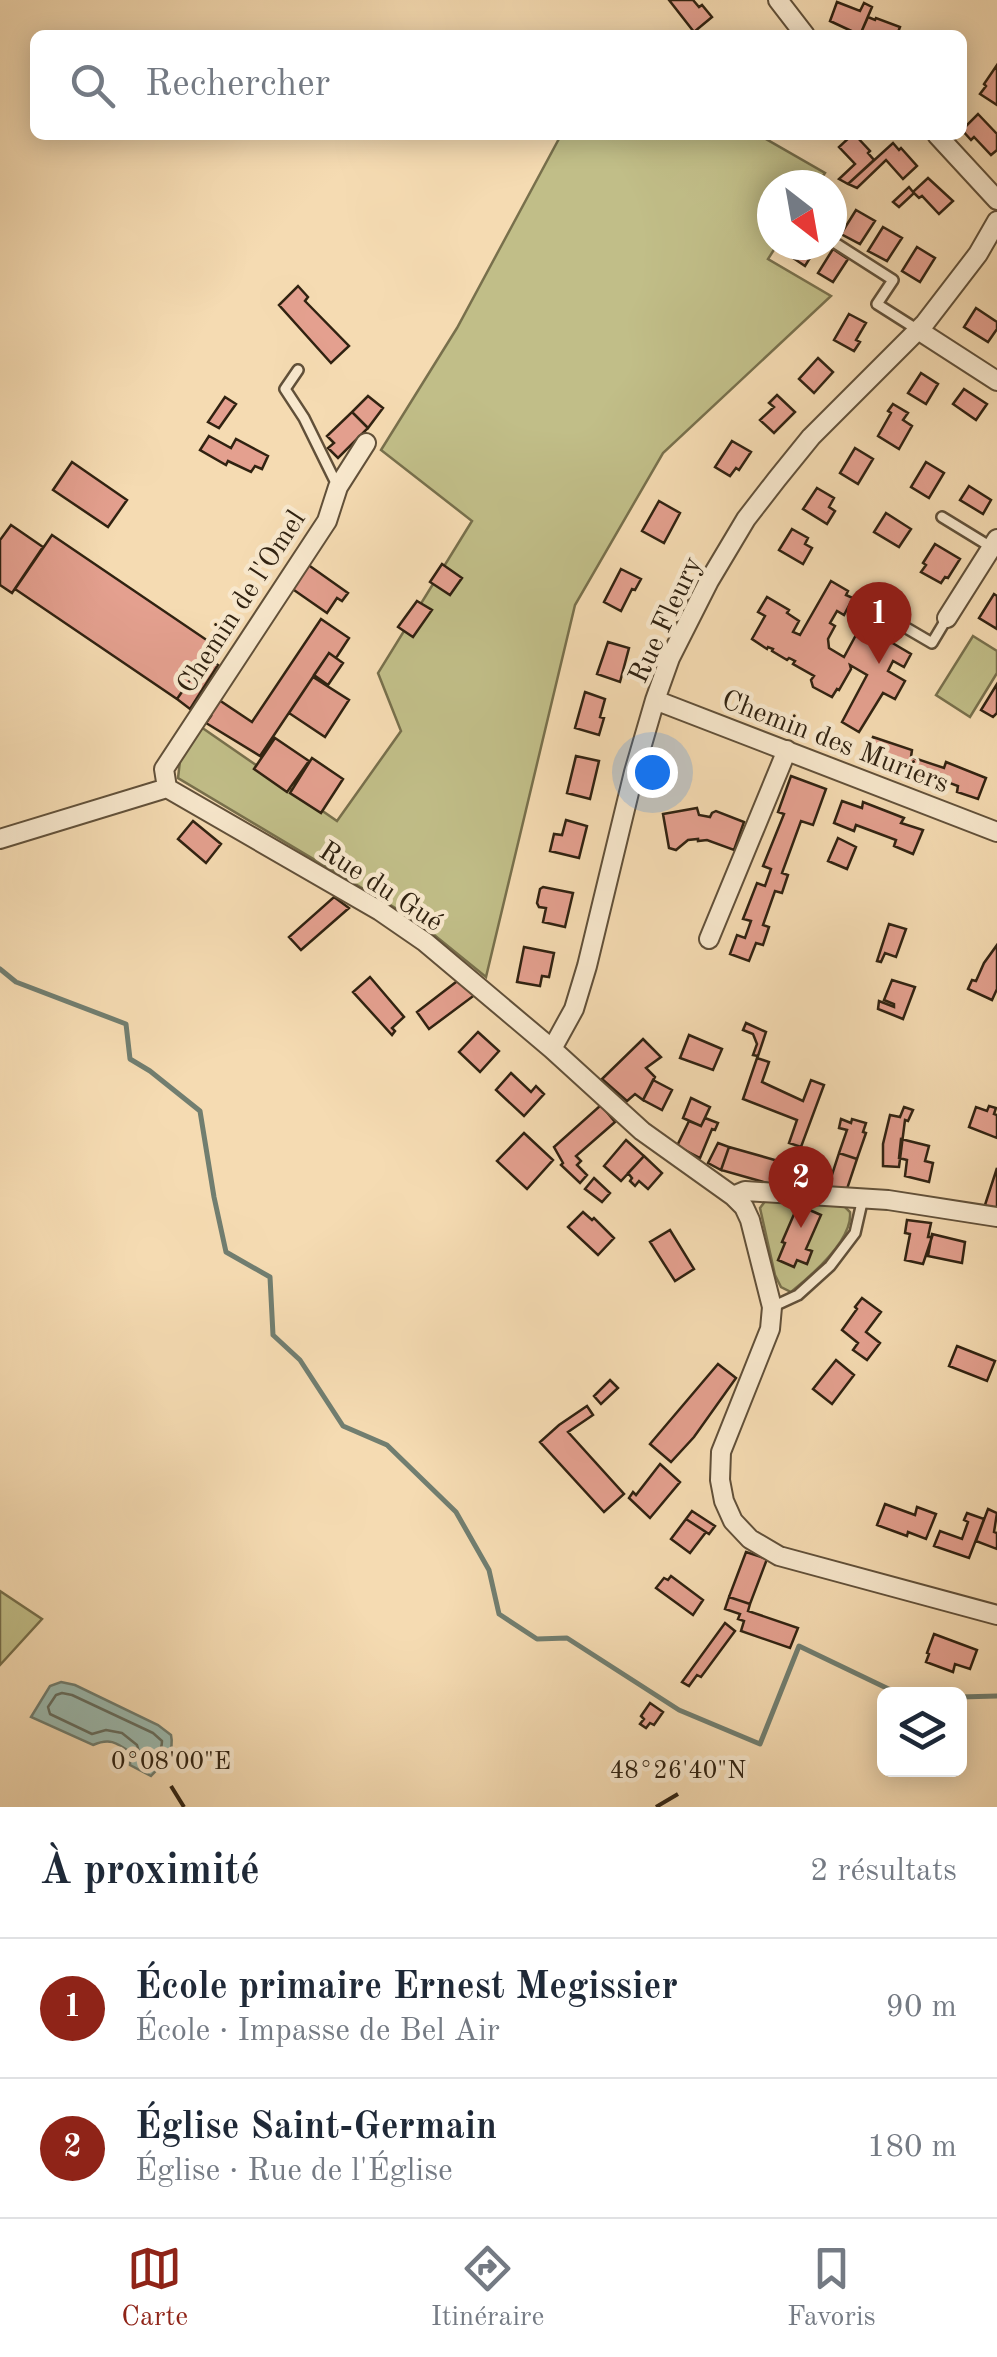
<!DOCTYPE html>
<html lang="fr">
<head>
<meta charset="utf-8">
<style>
  :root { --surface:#fff; --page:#f6f6f7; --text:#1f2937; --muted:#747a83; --line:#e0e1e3; --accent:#8f2418 }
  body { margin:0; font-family:"Old Standard TT",serif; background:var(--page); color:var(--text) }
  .controls { position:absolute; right:30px; bottom:30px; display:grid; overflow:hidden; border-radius:15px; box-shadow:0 5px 25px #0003 }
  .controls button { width:90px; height:90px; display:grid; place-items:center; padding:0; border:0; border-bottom:2px solid var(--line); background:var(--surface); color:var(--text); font:50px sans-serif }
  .compass { position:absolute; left:757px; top:170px; width:90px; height:90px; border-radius:50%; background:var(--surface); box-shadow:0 5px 25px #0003; rotate:149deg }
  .you { position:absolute; left:652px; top:772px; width:35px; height:35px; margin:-25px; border:8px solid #fff; border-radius:50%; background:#1a73e8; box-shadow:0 0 0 15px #1a73e833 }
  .badge { display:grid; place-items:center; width:65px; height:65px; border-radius:50%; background:var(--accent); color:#fff; font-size:32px; font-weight:700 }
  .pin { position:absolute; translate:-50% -82px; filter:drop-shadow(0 2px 5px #0008) }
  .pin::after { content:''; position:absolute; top:52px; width:35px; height:30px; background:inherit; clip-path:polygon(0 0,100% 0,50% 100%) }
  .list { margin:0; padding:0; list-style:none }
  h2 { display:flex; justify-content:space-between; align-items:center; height:130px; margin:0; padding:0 40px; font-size:42px }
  h2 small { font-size:32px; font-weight:400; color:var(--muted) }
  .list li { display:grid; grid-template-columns:65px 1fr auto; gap:30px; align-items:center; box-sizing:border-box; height:140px; padding:0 40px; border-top:2px solid var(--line) }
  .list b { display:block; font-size:38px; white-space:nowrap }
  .list p { margin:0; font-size:32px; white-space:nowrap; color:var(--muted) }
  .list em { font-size:32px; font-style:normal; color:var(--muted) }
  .icon { flex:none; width:55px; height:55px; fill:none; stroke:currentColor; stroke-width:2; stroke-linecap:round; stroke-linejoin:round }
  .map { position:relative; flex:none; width:997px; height:1807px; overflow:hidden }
  .search { position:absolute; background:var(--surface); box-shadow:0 5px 25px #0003; left:30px; right:30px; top:30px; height:110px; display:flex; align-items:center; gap:25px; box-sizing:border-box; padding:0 35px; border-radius:15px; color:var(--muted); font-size:38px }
  .sheet { height:410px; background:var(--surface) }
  nav { display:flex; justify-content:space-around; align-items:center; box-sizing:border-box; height:140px; border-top:2px solid var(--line); background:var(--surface); font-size:28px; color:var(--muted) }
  nav a { display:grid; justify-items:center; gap:5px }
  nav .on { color:var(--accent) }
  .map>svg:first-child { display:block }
  .green { fill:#c1be88; stroke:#78704c; stroke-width:2.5 }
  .water { fill:#9cbbb0; stroke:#717e70; stroke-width:2.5 }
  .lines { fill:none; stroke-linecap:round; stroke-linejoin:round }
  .shore { stroke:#666e60; stroke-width:2.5 }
  .stream { stroke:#717e70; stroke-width:5 }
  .building { fill:#e4a08f; stroke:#302211; stroke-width:2.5 }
  .service-casing { stroke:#615039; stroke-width:14 }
  .minor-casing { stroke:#615039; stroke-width:22 }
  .service { stroke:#f8e8cd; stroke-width:9 }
  .minor { stroke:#f8e8cd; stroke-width:18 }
  .ticks { fill:none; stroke:#302211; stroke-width:4 }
  .labels { text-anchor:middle; stroke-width:9; stroke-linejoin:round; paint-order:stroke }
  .street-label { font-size:28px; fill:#302211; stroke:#f8e8cd }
  .ticks-label { font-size:25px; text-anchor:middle; fill:#302211; stroke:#f8e8cd; stroke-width:9; stroke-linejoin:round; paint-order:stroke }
</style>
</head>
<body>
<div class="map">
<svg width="997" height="1807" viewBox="0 0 997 1807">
  <rect width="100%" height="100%" fill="#f5dbb2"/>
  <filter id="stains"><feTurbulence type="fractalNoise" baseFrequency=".002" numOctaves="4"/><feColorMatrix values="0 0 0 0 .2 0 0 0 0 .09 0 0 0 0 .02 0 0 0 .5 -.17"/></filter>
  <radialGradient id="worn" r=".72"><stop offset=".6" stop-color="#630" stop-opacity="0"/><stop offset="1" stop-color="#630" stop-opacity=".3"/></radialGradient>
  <path class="green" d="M 561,135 L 759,135 L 825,173 L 817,185 L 772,185 L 772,245 L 777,245 L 768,259 L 831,296 L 663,453 L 575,605 L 486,977 L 417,921 L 178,778 L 180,761 L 201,727 L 337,821 L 401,731 L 378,673 L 472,521 L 381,450 L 457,328 Z
    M 973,636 L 997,651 L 997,673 L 970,717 L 936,695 Z
    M 766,1200 L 844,1206 L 850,1212 C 853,1240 812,1275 791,1292 L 781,1287 L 775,1275 L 760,1208 Z
    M 0,1591 L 42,1619 L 0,1665 Z"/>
  <path class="water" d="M 61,1682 L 75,1685 L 158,1725 L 171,1735 C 175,1753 163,1763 151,1776 L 130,1765 L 130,1752 C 116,1742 109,1738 93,1745 L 31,1717 L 50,1686 Z"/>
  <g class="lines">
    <path class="shore" d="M 62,1693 L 72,1695 L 153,1733 L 162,1741 C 162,1750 155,1762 146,1762 L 141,1758 L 137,1745 L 122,1733 L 106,1730 L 92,1734 L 50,1714 L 48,1707 L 56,1695 Z"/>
    <path class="stream" d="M 0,969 L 16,982 L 126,1024 L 130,1059 L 150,1071 L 200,1111 L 214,1197 L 226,1252 L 270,1277 L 273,1335 L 300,1360 L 343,1426 L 387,1445 L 456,1512 L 489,1570 L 499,1614 L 537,1639 L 567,1638 L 679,1710 L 760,1744 L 799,1646 L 899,1694
      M 960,1697 L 997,1696"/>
  </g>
  <path class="building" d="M 669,0 L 693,0 L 699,7 L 702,5 L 712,17 L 694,32 Z
    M 837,2 L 860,11 L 864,3 L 872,7 L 860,35 L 830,21 Z
    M 868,17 L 875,20 L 876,18 L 900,27 L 897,35 L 860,35 Z
    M 997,65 L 997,105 L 980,94 L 986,86 L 984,84 Z
    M 978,114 L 997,134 L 997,150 L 991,155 L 974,137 L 971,140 L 962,130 Z
    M 852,135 L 855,135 L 870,151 L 868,153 L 874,160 L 848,184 L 839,179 L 855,164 L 839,147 Z
    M 893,143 L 899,150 L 901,148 L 917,166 L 903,179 L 886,160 L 857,188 L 848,184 Z
    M 928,178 L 953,201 L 939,214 L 922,196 L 919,198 L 914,193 L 899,207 L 893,202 L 909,187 L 913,192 Z
    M 856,210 L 875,221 L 860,244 L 841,234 Z
    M 883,227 L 902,238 L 887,261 L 868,251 Z
    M 797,245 L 818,245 L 805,266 L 790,256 Z
    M 917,247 L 935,258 L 920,282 L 902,271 Z
    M 833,249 L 848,259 L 833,282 L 818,273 Z
    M 298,286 L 308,297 L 305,301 L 349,346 L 331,363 L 279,305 Z
    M 976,308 L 997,322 L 997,329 L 988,342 L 964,327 Z
    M 849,314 L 866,323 L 856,340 L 860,342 L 854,351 L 834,340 Z
    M 818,358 L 833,372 L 814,393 L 799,379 Z
    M 921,373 L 938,384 L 926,404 L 908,393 Z
    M 964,389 L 987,404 L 976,420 L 953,404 Z
    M 777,395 L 795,412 L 774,433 L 760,420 L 774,407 L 769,403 Z
    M 368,396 L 383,408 L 368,428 L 352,412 Z
    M 225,397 L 236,404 L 219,428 L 208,422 Z
    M 893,404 L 908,413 L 903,420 L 912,426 L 899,449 L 878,436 L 891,413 L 888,411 Z
    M 352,412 L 368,428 L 338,458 L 328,448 L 334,443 L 327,436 Z
    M 209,436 L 231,448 L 236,439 L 268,456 L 262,469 L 255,466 L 251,472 L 228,461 L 226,465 L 200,450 Z
    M 732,441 L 751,452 L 739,470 L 736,468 L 730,476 L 715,467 Z
    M 855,448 L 873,459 L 858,484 L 840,473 Z
    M 72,462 L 127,500 L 108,527 L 53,490 Z
    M 926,462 L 944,473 L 929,498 L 911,487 Z
    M 969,486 L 991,500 L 983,514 L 960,500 Z
    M 817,488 L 834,498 L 829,507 L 835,511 L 827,524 L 803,509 Z
    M 659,501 L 680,513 L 664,543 L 642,531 Z
    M 886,513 L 911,529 L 899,547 L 874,532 Z
    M 11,525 L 43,547 L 12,593 L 0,585 L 0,540 Z
    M 792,529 L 808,538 L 805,544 L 812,548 L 803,564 L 779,550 Z
    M 52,535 L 214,645 L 177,699 L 15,589 Z
    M 935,544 L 960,559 L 948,578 L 945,577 L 941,583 L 921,572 L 926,565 L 923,563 Z
    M 307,564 L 348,593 L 342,601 L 337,598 L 327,613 L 291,588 Z
    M 442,564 L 462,578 L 450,595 L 430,582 Z
    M 621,569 L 641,579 L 635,590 L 632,589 L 621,611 L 604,602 Z
    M 831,581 L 848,591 L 846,595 L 853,598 L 844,615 L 837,611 L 830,623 L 835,626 L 828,639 L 829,648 L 844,657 L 856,635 L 864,640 L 872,626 L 890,636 L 889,641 L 911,654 L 904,667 L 893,661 L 888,671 L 905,681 L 895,699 L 883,693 L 859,732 L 842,722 L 867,675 L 850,665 L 851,669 L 839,690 L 837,689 L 832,697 L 813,687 L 811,680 L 814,676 L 793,664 L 795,661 L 789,658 L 787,660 L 772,651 L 773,649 L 768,647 L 767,649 L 752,639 L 765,616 L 758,612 L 767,597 L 789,610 L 787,613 L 799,621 L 793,632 L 800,635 Z
    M 994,594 L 997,596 L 997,629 L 979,618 Z
    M 417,601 L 432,610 L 413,637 L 398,627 Z
    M 321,619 L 349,638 L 336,658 L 329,653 L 260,756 L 206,723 L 211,716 L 206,713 L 216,698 L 252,722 Z
    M 608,642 L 629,648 L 620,682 L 597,674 Z
    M 329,653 L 343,663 L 328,685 L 314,675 Z
    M 206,657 L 218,665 L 190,709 L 177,699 Z
    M 313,677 L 349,700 L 325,737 L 289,713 Z
    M 997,684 L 997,713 L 993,717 L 981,710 Z
    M 585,692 L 605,699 L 600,717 L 604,718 L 599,735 L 575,728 Z
    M 873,737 L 912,750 L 911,757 L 944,768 L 946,762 L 986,778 L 978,799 L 957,792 L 958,786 L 942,780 L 939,788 L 904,775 L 907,767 L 891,762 L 889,768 L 865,758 Z
    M 275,738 L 309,761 L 287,792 L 254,769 Z
    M 576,756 L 599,761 L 590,799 L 567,793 Z
    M 312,758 L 343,779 L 321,813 L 290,793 Z
    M 791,776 L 826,789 L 813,825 L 801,821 L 782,873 L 788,875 L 782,893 L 775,891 L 763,925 L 769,927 L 763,945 L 756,943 L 749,961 L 730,954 L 737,935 L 745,938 L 751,921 L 743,919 L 757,883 L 765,886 L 771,869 L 763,866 L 784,814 L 778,812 Z
    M 842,801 L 862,808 L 863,802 L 904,818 L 901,823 L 923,830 L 913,854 L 894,846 L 896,840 L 856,825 L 854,831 L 834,823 Z
    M 697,808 L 699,815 L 710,817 L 712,813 L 716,811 L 744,822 L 734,850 L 707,840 L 698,841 L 698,839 L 688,840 L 676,850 L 669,848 L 663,814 Z
    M 566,820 L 587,826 L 579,858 L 550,851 L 554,834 L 562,835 Z
    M 193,821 L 221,844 L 206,863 L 178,839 Z
    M 838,838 L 856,847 L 847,869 L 828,861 Z
    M 543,887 L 573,893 L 565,927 L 543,922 L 546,908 L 539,907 L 537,903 L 540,889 Z
    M 334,897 L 349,908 L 301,950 L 289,937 Z
    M 889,924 L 906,929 L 896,957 L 885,953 L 881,962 L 877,961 Z
    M 997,945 L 997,989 L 992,1000 L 968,989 L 972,980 L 976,981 L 984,963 Z
    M 524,947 L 554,953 L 549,977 L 542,976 L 540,986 L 517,982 Z
    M 370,977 L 404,1017 L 392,1028 L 395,1031 L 392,1035 L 353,992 Z
    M 460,979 L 476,994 L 429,1029 L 417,1012 Z
    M 892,980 L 915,987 L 903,1019 L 878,1009 L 879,1001 L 894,1007 L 894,1004 L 884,1000 Z
    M 746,1023 L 766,1032 L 758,1056 L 753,1055 L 757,1044 L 753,1034 L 743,1030 Z
    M 478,1032 L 499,1051 L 480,1072 L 459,1052 Z
    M 689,1035 L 722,1049 L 713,1070 L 680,1058 Z
    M 643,1039 L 661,1057 L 646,1068 L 655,1077 L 643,1100 L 635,1094 L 627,1101 L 602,1079 Z
    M 757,1058 L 769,1062 L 762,1082 L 803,1101 L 811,1080 L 824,1085 L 801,1147 L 789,1143 L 797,1120 L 743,1099 Z
    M 511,1073 L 531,1092 L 536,1086 L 544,1094 L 524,1116 L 496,1090 Z
    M 653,1080 L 672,1090 L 662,1110 L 643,1100 Z
    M 691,1098 L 710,1107 L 701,1126 L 683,1118 Z
    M 601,1105 L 615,1122 L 576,1156 L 581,1161 L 577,1165 L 587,1175 L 580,1183 L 561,1165 L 563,1163 L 554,1147 Z
    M 989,1106 L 996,1108 L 994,1114 L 997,1115 L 997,1138 L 969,1127 L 976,1107 L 987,1111 Z
    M 904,1107 L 913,1110 L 908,1121 L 905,1120 L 899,1167 L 883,1166 L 883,1144 L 890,1115 L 900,1117 Z
    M 705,1118 L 718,1123 L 715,1130 L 712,1129 L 700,1158 L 677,1146 L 689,1121 L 701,1126 Z
    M 841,1119 L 851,1123 L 852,1119 L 866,1123 L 863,1132 L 866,1133 L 857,1159 L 839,1153 L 847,1130 L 839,1128 Z
    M 524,1133 L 553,1160 L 527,1189 L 497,1161 Z
    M 901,1139 L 929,1146 L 925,1161 L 933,1163 L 929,1182 L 905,1176 L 907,1160 L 899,1158 Z
    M 626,1140 L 644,1156 L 621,1181 L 604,1166 Z
    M 718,1143 L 729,1147 L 721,1170 L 708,1163 Z
    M 729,1147 L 782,1162 L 774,1185 L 721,1170 Z
    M 839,1153 L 857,1159 L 847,1189 L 828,1187 Z
    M 644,1156 L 662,1173 L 648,1189 L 639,1181 L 635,1186 L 630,1181 L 632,1178 L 628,1173 Z
    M 997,1168 L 997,1206 L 995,1210 L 984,1208 Z
    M 594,1178 L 610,1193 L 602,1202 L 585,1189 Z
    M 798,1205 L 821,1215 L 806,1249 L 812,1251 L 807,1264 L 797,1260 L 794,1267 L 778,1260 L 785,1243 L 782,1242 Z
    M 583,1212 L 592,1220 L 594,1218 L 614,1238 L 598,1255 L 568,1227 Z
    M 907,1220 L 931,1223 L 928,1237 L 932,1237 L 923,1264 L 905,1260 L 910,1234 L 905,1233 Z
    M 670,1230 L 694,1269 L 675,1281 L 650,1242 Z
    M 932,1234 L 965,1242 L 962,1263 L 928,1256 Z
    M 862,1298 L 881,1312 L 866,1332 L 880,1343 L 867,1360 L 853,1350 L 858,1343 L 842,1330 L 857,1309 L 855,1307 Z
    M 957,1346 L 995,1361 L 987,1381 L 949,1366 Z
    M 836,1360 L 854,1375 L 832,1404 L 813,1389 Z
    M 718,1364 L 736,1378 L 694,1437 L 671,1462 L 650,1444 Z
    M 610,1380 L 618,1388 L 601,1404 L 594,1396 Z
    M 587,1406 L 593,1415 L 568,1432 L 624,1494 L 604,1512 L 540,1442 L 559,1425 Z
    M 660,1464 L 680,1482 L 650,1518 L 629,1498 L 633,1492 L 636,1495 Z
    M 885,1504 L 915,1515 L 917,1507 L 936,1514 L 926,1539 L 908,1532 L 907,1536 L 877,1525 Z
    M 988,1509 L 997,1513 L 994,1532 L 997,1533 L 997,1549 L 976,1541 Z
    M 692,1511 L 715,1526 L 709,1534 L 686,1519 Z
    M 967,1513 L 984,1519 L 969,1558 L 934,1546 L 940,1531 L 962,1539 L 968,1522 L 964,1520 Z
    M 686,1519 L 706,1532 L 690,1553 L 671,1539 Z
    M 746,1552 L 767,1559 L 750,1604 L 729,1597 Z
    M 671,1576 L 703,1600 L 693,1615 L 656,1588 L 664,1578 L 668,1580 Z
    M 729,1597 L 750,1604 L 748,1611 L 798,1628 L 790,1648 L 741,1631 L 744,1621 L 738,1619 L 740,1614 L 725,1609 Z
    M 725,1623 L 735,1631 L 701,1677 L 697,1675 L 689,1686 L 682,1682 Z
    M 934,1634 L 977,1650 L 970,1669 L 955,1664 L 953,1672 L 926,1662 L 929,1654 L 927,1653 Z
    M 650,1703 L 663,1712 L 654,1725 L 650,1723 L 646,1728 L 640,1724 L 644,1719 L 641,1716 Z"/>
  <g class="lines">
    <defs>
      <path id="service" d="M 832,241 L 893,280 L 877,304 L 918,330
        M 298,370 L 285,389 L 304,418 L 337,485
        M 942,517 L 991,547
        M 867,605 L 932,643 L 947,618
        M 772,1307 L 798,1295 L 830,1266 L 855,1233 L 863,1198"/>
      <path id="minor" d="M 778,0 L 805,35
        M 937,135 L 997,200
        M 918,330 L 997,381
        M 947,618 L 997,539
        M 655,700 L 997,832
        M 167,788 L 380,911 L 425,942 L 552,1049 L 642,1131 L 733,1196 L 744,1207 L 750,1220 L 772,1307 L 770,1329 L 721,1452 L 720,1480 L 724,1501 L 733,1521 L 750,1539 L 779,1556 L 997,1615
        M 167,788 L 164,769 L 327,521 L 338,487 L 366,443
        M 0,839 L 167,788
        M 709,939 L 787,750
        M 552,1049 L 574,1009 L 587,966 L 634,772 L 655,700 L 670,658 L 709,581 L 746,519 L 777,479 L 811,437 L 925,323 L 978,254 L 997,221
        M 733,1196 L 745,1191 L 888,1200 L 997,1217"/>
    </defs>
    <use href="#service" class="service-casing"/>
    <use href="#minor" class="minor-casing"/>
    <use href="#service" class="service"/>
    <use href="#minor" class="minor"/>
  </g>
  <path class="ticks" d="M 171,1786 L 184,1807M 656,1807 L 678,1794"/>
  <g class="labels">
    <g class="street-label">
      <text transform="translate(240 601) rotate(-57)" y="10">Chemin de l'Omel</text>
      <text transform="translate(664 619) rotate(-65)" y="10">Rue Fleury</text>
      <text transform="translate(836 740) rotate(21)" y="10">Chemin des Muriers</text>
      <text transform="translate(382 885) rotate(33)" y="10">Rue du Gué</text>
    </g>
  </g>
  <g class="ticks-label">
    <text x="171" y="1769">0°08'00"E</text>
    <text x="678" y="1778">48°26'40"N</text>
  </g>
  <rect width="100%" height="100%" filter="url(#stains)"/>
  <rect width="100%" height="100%" fill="url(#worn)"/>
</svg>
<div class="controls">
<button><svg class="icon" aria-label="layers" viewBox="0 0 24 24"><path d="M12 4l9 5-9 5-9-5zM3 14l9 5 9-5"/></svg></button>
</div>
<svg class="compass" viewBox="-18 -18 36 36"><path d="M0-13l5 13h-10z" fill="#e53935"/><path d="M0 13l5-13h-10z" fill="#747a83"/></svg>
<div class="you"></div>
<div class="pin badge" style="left:879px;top:664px">1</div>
<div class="pin badge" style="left:801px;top:1228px">2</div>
<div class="search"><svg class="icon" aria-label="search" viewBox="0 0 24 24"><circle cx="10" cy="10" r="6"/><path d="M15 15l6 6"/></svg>Rechercher</div>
</div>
<section class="sheet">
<h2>À proximité<small>2 résultats</small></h2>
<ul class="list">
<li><span class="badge">1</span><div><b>École primaire Ernest Megissier</b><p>École · Impasse de Bel Air</p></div><em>90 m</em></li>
<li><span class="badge">2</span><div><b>Église Saint-Germain</b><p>Église · Rue de l'Église</p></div><em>180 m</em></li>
</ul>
</section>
<nav>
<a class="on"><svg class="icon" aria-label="map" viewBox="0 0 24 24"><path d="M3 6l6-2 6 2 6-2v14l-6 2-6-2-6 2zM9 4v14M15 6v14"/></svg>Carte</a>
<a><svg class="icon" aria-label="directions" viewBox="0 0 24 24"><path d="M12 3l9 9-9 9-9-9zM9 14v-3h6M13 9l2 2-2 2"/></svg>Itinéraire</a>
<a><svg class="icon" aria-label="saved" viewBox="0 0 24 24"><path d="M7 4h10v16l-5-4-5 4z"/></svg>Favoris</a>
</nav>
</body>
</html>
